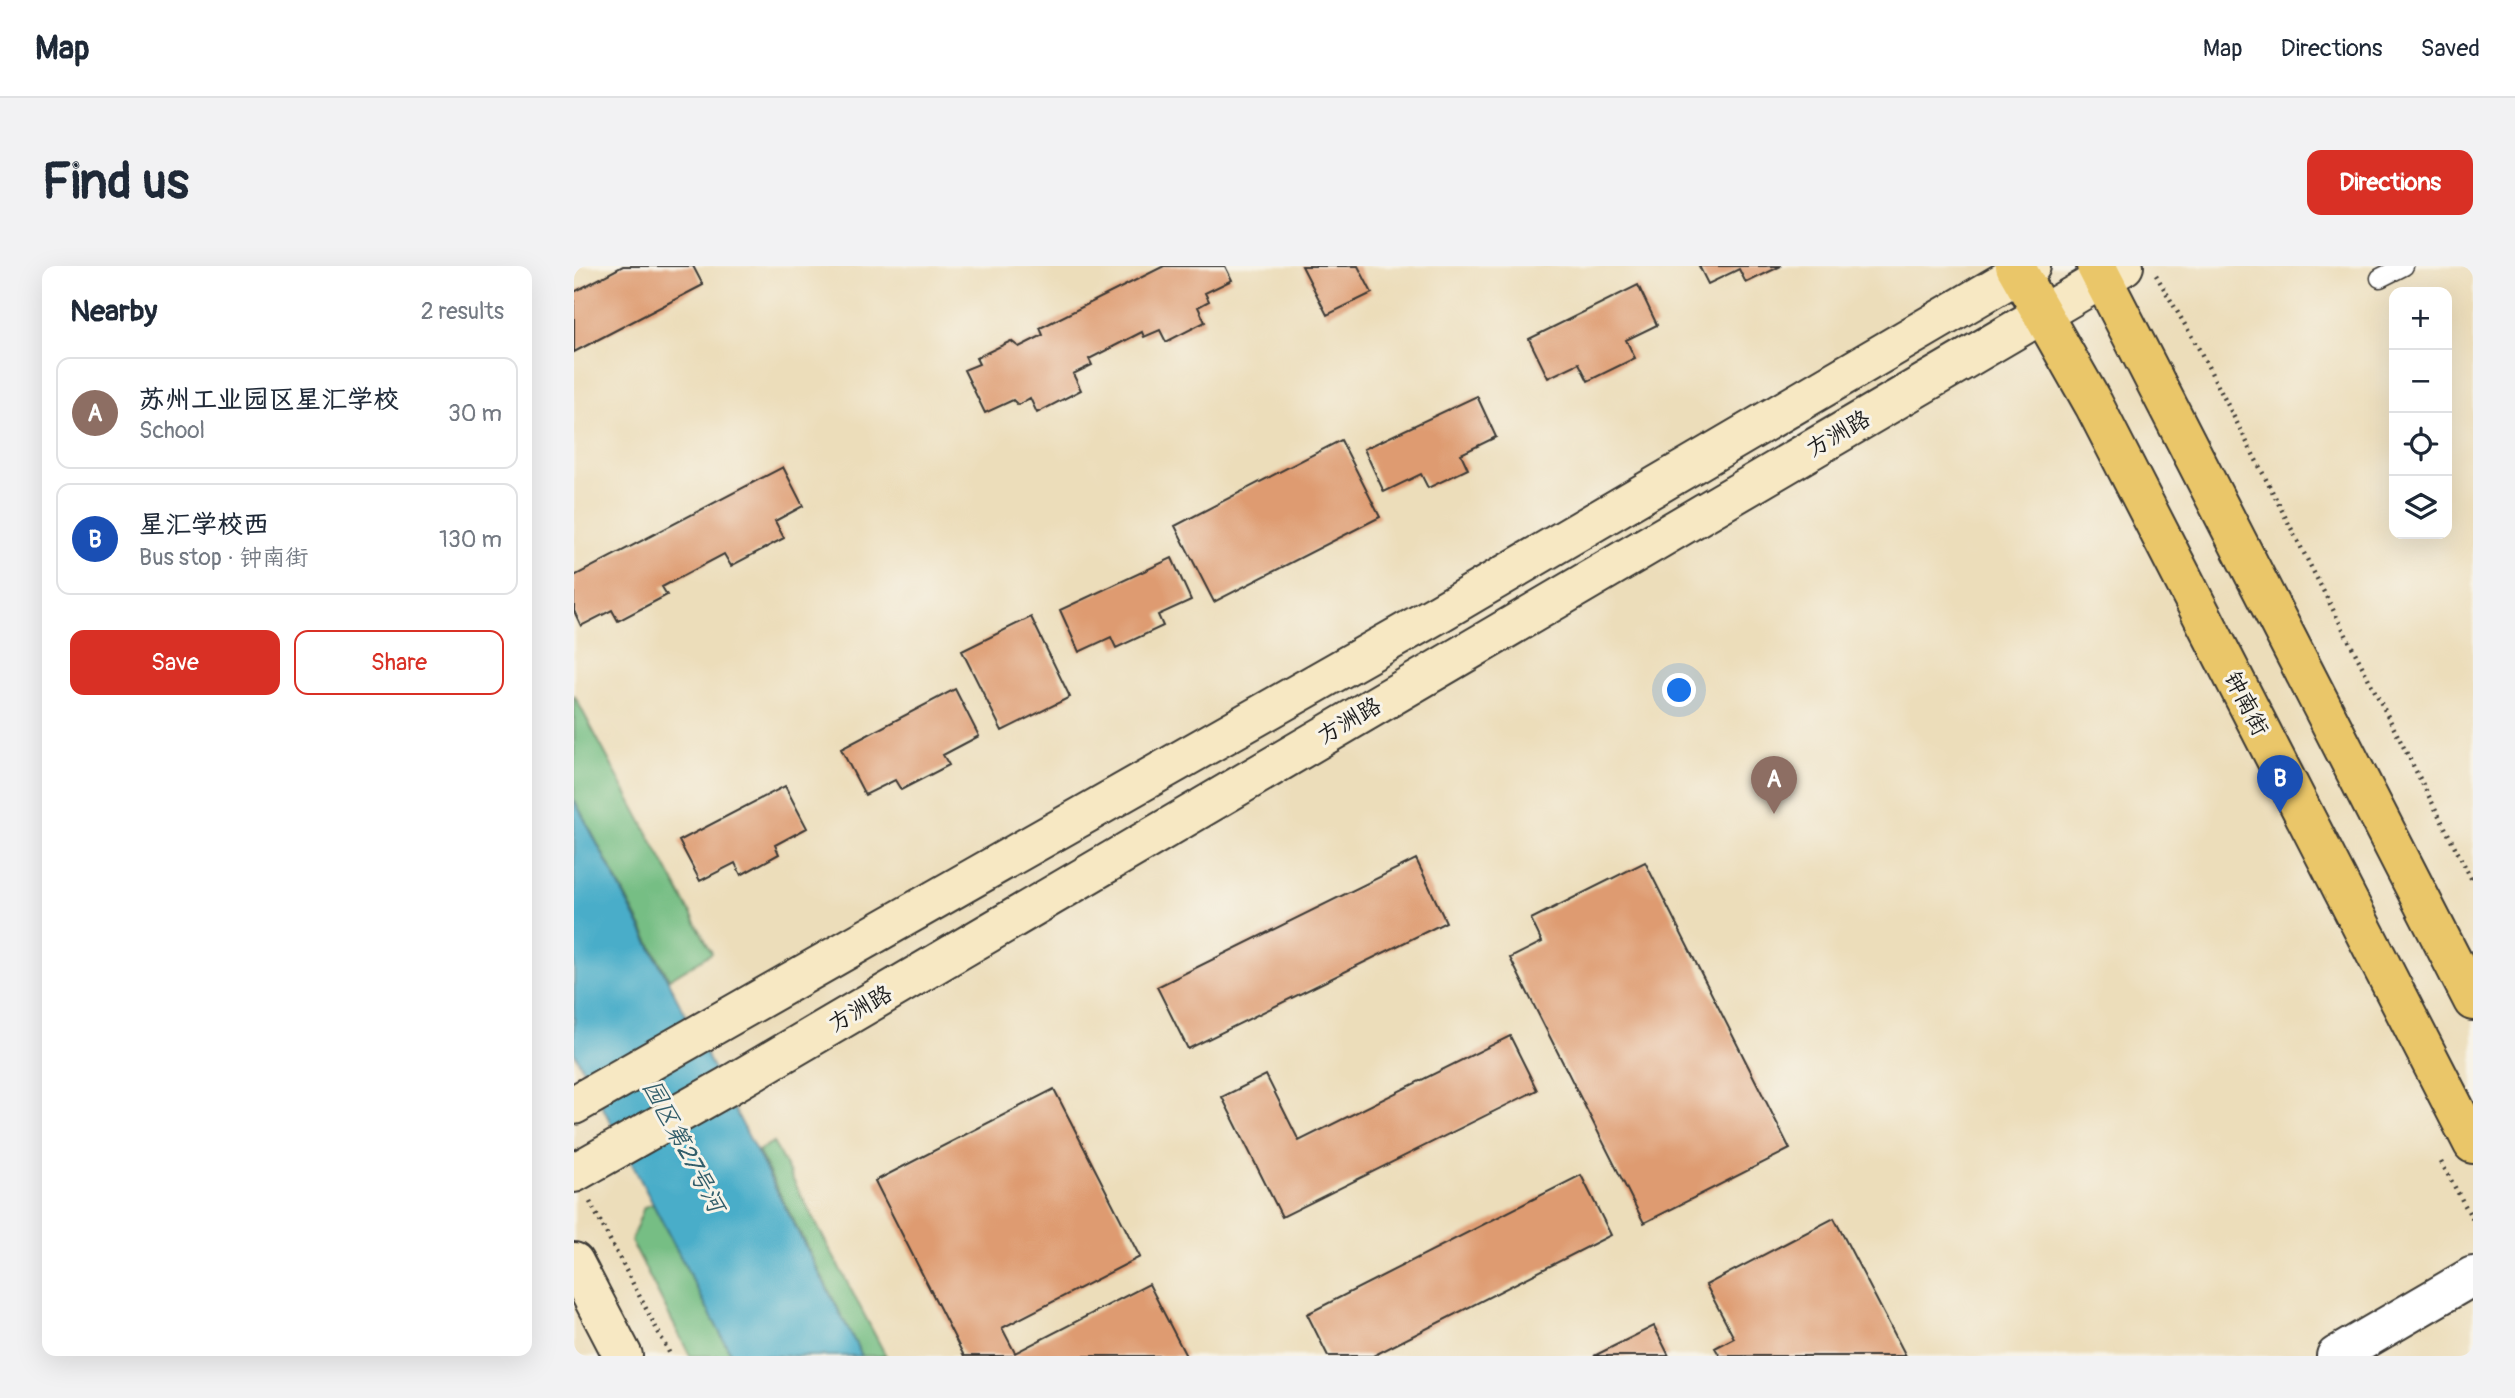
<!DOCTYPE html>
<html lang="en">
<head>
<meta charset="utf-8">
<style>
  :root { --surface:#fff; --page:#f2f2f3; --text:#1f2937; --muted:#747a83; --line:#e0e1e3; --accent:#d93025 }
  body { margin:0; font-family:Pangolin,"LXGW WenKai TC",sans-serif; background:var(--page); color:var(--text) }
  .controls { position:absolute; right:21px; top:21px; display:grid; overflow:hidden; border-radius:14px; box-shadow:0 7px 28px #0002 }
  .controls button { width:63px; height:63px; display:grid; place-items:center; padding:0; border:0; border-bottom:2px solid var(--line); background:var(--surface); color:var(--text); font:35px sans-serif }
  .you { position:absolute; left:1106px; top:425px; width:24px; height:24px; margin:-18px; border:5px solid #fff; border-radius:50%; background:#1a73e8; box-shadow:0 0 0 10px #1a73e833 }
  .badge { display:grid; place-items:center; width:46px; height:46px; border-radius:50%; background:var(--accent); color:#fff; font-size:23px; font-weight:700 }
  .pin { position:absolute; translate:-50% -58px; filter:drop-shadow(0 2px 4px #0008) }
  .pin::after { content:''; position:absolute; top:37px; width:24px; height:21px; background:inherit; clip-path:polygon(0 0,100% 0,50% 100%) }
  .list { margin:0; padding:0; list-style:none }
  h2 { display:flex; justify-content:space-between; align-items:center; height:91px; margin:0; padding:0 28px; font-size:30px }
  h2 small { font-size:23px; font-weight:400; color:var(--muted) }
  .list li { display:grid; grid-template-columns:46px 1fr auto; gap:21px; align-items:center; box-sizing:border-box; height:112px; margin:0 14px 14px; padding:0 14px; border:2px solid var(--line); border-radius:14px }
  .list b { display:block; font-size:26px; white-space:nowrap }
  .list p { margin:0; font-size:23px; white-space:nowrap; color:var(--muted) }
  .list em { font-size:23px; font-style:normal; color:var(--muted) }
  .actions { display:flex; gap:14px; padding:21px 28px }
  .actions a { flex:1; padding:16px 0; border:2px solid var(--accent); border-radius:14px; text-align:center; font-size:24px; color:var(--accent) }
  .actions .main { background:var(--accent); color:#fff }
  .icon { flex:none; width:38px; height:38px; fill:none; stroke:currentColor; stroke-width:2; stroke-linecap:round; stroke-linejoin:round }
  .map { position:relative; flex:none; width:1899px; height:1090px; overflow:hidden; border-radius:14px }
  header { display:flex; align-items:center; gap:42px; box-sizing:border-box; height:98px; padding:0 35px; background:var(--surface); border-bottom:2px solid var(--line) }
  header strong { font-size:33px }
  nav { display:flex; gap:38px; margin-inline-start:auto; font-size:24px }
  .intro { display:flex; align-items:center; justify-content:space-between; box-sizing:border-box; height:168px; padding:0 42px }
  h1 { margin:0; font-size:49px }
  .button { padding:18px 32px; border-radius:14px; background:var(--accent); color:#fff; font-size:24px; font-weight:700 }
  main { display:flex; gap:42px; padding:0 42px }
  aside { flex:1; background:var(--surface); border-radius:14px; box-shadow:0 7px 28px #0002 }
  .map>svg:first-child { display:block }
  .forest { fill:#76be84; stroke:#496d50; stroke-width:2 }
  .water { fill:#4aadc9; stroke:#336472; stroke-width:2 }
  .building { fill:#de9b71 }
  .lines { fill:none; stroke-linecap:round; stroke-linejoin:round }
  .service-casing { stroke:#3b3934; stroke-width:21 }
  .tertiary-casing { stroke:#3b3934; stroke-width:42 }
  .secondary-casing { stroke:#3b3934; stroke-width:42 }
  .primary-casing { stroke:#3b3934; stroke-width:42 }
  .path { stroke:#3b3934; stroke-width:4.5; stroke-dasharray:2 5; stroke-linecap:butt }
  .service { stroke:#fff; stroke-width:18 }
  .tertiary { stroke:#fff; stroke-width:38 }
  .secondary { stroke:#f7e8c3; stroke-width:38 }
  .primary { stroke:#eac669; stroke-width:38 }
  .labels { text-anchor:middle; stroke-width:6; stroke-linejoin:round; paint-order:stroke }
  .street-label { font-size:23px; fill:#1c1c1c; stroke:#f7f3e8 }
  .water-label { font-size:24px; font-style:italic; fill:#315d6a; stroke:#f7f3e8 }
</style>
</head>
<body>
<header>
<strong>Map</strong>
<nav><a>Map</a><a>Directions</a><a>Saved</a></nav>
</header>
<div class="intro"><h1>Find us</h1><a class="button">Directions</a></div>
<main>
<aside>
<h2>Nearby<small>2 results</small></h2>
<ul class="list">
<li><span class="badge" style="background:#8d6e63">A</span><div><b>苏州工业园区星汇学校</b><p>School</p></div><em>30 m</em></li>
<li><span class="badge" style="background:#1a4fb4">B</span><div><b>星汇学校西</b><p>Bus stop · 钟南街</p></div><em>130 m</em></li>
</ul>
<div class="actions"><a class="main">Save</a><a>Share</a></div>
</aside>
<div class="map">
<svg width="1899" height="1090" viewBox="0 0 1899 1090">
  <rect width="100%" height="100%" fill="#f7f3e8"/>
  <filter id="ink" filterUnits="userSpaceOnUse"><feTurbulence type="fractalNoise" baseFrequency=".0143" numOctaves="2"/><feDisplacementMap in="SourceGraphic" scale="14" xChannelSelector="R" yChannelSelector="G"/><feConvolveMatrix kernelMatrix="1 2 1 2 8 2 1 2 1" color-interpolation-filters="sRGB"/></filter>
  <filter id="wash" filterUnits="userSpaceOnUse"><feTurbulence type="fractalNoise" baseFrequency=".00686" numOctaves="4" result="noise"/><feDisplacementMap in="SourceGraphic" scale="28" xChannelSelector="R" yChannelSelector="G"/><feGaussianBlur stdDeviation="1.57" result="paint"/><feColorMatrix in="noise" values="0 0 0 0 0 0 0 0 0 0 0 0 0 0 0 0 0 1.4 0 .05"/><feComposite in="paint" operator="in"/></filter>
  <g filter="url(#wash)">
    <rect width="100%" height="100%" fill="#ecddba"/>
    <path class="forest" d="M 0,429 L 138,687 L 95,713 L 0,533 Z
      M 199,876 L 312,1090 L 288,1090 L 184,885 Z
      M 79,938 L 158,1090 L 116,1090 L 57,975 L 70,941 Z"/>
    <path class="water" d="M 0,533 L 288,1090 L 158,1090 L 0,786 Z"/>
    <g id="blocks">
      <path class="building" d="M 49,0 L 119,0 L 129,19 L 0,86 L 0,26 Z
        M 590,0 L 651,0 L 658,14 L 631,27 L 635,35 L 624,41 L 631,56 L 592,76 L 586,64 L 570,71 L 568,66 L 515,93 L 518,99 L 499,108 L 507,124 L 463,147 L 456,132 L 444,139 L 439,134 L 411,147 L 390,104 L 405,98 L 402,92 L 437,75 L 445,81 L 469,69 L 466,62 Z
        M 728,0 L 784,0 L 798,27 L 753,49 Z
        M 1125,0 L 1207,0 L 1172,17 L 1165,3 L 1134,18 Z
        M 1064,19 L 1083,59 L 1052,74 L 1061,92 L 1014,115 L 1005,97 L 974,112 L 955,73 Z
        M 903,130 L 922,171 L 887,188 L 894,203 L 854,222 L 847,208 L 810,226 L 790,183 Z
        M 767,174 L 806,251 L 640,336 L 601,260 Z
        M 209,201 L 229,240 L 201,255 L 210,272 L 157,300 L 150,288 L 88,321 L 93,329 L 44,355 L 38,344 L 7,360 L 0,345 L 0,310 Z
        M 598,292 L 617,334 L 584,349 L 589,360 L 542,382 L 537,371 L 505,386 L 486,344 Z
        M 457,351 L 496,431 L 428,465 L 388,385 Z
        M 381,423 L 405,470 L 369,489 L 375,499 L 327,524 L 321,514 L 291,529 L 267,483 Z
        M 211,520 L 233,562 L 201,579 L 205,588 L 167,609 L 161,597 L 126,615 L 105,575 Z
        M 842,593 L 872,656 L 614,783 L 583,721 Z
        M 1071,596 L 1216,883 L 1070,957 L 936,692 L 968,676 L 957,653 Z
        M 936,770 L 963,824 L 708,951 L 648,831 L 692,809 L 725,875 Z
        M 480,823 L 566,991 L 428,1062 L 441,1087 L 575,1018 L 612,1090 L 390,1090 L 301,915 Z
        M 1007,909 L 1037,969 L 799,1090 L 754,1090 L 733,1048 Z
        M 1260,952 L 1332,1090 L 1146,1090 L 1141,1082 L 1160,1072 L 1132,1019 Z
        M 1080,1060 L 1095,1090 L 1020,1090 Z"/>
    </g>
  </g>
  <g filter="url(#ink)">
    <use href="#blocks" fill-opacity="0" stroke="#3b3934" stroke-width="2"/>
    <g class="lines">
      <defs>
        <path id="service" d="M 1806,12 L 1830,0"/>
        <path id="tertiary" d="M 1762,1090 L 1899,1010"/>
        <path id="secondary" d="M 0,839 L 867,346 L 1457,0
          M 0,907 L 154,820 L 1550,0
          M 0,996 L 49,1090"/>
        <path id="primary" d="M 1441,0 L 1520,139 L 1899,878
          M 1522,0 L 1899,735"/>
      </defs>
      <use href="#service" class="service-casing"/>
      <use href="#tertiary" class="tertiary-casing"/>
      <use href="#secondary" class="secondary-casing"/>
      <use href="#primary" class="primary-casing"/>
      <path class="path" d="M 1582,9 L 1625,83 L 1899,616
        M 1867,896 L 1899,954
        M 16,936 L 97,1090"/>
      <use href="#service" class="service"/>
      <use href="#tertiary" class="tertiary"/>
      <use href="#secondary" class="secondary"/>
      <use href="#primary" class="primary"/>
    </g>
  </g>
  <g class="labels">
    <g class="street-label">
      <text transform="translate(1264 167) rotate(-30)" y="8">方洲路</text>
      <text transform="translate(1673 437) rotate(63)" y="8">钟南街</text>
      <text transform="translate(775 454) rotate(-30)" y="8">方洲路</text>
      <text transform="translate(286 742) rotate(-30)" y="8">方洲路</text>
    </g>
    <g class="water-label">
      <text transform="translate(110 880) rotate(62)" y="8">园区第27号河</text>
    </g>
  </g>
</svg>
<div class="controls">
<button>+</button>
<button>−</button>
<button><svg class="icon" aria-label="locate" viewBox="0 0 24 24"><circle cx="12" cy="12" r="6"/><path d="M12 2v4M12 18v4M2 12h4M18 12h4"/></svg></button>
<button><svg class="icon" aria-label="layers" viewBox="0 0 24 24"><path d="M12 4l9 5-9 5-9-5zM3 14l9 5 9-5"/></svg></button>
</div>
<div class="you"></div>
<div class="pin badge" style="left:1200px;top:548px;background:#8d6e63">A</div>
<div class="pin badge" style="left:1706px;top:547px;background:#1a4fb4">B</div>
</div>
</main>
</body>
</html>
